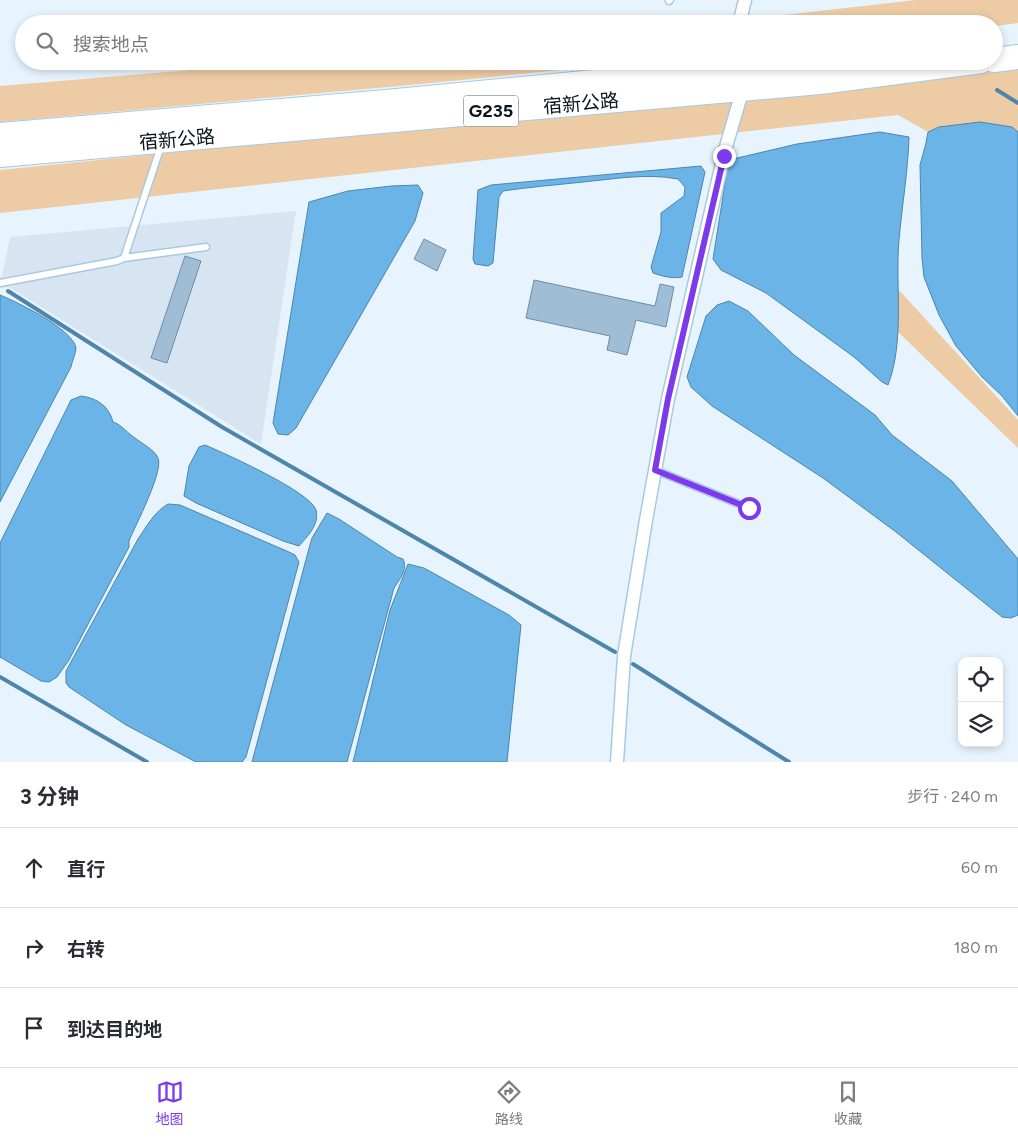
<!DOCTYPE html>
<html lang="zh">
<head>
<meta charset="utf-8">
<style>
  :root { --surface:#fff; --page:#f7f7f7; --text:#2b2b33; --muted:#7c7c81; --line:#e1e1e2; --accent:#7c3aed }
  body { margin:0; font-family:Figtree,"Noto Sans SC",sans-serif; background:var(--page); color:var(--text) }
  .controls { position:absolute; right:15px; bottom:15px; display:grid; overflow:hidden; border-radius:10px; box-shadow:0 2px 8px #0003 }
  .controls button { width:45px; height:45px; display:grid; place-items:center; padding:0; border:0; border-bottom:1px solid var(--line); background:var(--surface); color:var(--text); font:25px sans-serif }
  .stop { position:absolute; width:15px; height:15px; margin:-11px; border:4px solid #7c3aed; border-radius:50%; background:#fff }
  .stop.end { background:#7c3aed; border-color:#fff; box-shadow:0 1px 5px #0008 }
  .list { margin:0; padding:0; list-style:none }
  h2 { display:flex; justify-content:space-between; align-items:center; height:65px; margin:0; padding:0 20px; font-size:21px }
  h2 small { font-size:16px; font-weight:400; color:var(--muted) }
  .list li { display:grid; grid-template-columns:32px 1fr auto; gap:15px; align-items:center; box-sizing:border-box; height:80px; padding:0 20px; border-top:1px solid var(--line) }
  .list b { display:block; font-size:19px; white-space:nowrap }
  .list em { font-size:16px; font-style:normal; color:var(--muted) }
  .icon { flex:none; width:28px; height:28px; fill:none; stroke:currentColor; stroke-width:2; stroke-linecap:round; stroke-linejoin:round }
  .map { position:relative; flex:none; width:1018px; height:762px; overflow:hidden }
  .search { position:absolute; background:var(--surface); box-shadow:0 2px 8px #0003; left:15px; right:15px; top:15px; height:55px; display:flex; align-items:center; gap:12px; box-sizing:border-box; padding:0 18px; border-radius:28px; color:var(--muted); font-size:19px }
  .sheet { height:305px; background:var(--surface) }
  nav { display:flex; justify-content:space-around; align-items:center; box-sizing:border-box; height:70px; border-top:1px solid var(--line); background:var(--surface); font-size:14px; color:var(--muted) }
  nav a { display:grid; justify-items:center; gap:2px }
  nav .on { color:var(--accent) }
  .map>svg:first-child { display:block }
  .built { fill:#d6e5f1 }
  .green { fill:#edcba5 }
  .water { fill:#6ab4e8; stroke:#4d85ab }
  .lines { fill:none; stroke-linecap:round; stroke-linejoin:round }
  .stream { stroke:#4d85ab; stroke-width:4 }
  .building { fill:#9fbed6; stroke:#6f8da3 }
  .lane-casing { stroke:#a9c9e1; stroke-width:9 }
  .street-casing { stroke:#a9c9e1; stroke-width:15 }
  .highway-casing { stroke:#a9c9e1; stroke-width:26 }
  .lane { stroke:#fff; stroke-width:6 }
  .street { stroke:#fff; stroke-width:12 }
  .highway { stroke:#fff; stroke-width:24 }
  .route { stroke:#7c3aed; stroke-width:6 }
  .labels { text-anchor:middle; stroke-width:4.5; stroke-linejoin:round; paint-order:stroke }
  .shield { fill:#fff; stroke:#545c62; stroke-width:1 }
  .shield-label { font-size:18px; font-weight:bold; fill:#0a161e }
  .street-label { font-size:19px; fill:#0a161e; stroke:#fff }
</style>
</head>
<body>
<div class="map">
<svg width="1018" height="762" viewBox="0 0 1018 762">
  <rect width="100%" height="100%" fill="#e7f4fe"/>
  <path class="built" d="M 296,211 L 261,444 L 9,287 L 0,288 L 0,277 L 2,276 L 10,237 Z"/>
  <path class="green" d="M 916,0 L 1018,0 L 1018,23 L 994,26 L 994,24 L 704,24 Z
    M 297,61 L 652,61 L 421,84 L 0,122 L 0,86 Z
    M 1018,67 L 1018,132 L 1012,127 L 939,127 L 928,132 L 898,115 L 0,213 L 0,170 L 355,134 L 843,90 Z
    M 898,289 L 1018,420 L 1018,448 L 897,331 Z"/>
  <path class="water" d="M 980,122 L 1012,127 L 1018,132 L 1018,416 L 1002,396 L 982,377 L 956,346 L 939,315 L 924,277 L 922,258 L 920,165 L 926,143 L 928,132 L 939,127 Z
    M 880,132 L 909,137 C 908,171 902,206 899,240 C 895,288 905,340 888,385 L 882,382 L 854,357 L 766,293 L 721,270 L 713,259 L 727,171 L 733,159 L 797,144 Z
    M 701,166 L 705,172 L 682,277 C 672,279 662,276 653,273 L 651,267 L 661,232 L 661,213 L 684,196 L 685,187 L 678,179 C 647,173 614,179 583,182 C 556,185 529,187 503,191 L 499,197 L 493,263 L 488,266 L 475,264 L 473,259 L 478,190 L 491,185 Z
    M 418,185 L 423,193 L 415,221 L 296,428 L 288,435 L 278,434 L 273,423 L 309,202 L 348,191 L 391,186 Z
    M 0,295 C 17,302 73,329 76,348 C 76,353 72,361 71,367 L 0,502 Z
    M 729,301 L 748,311 L 794,355 L 875,415 L 892,435 L 952,481 L 1018,559 L 1018,615 L 1011,618 L 1002,617 L 896,532 L 823,478 L 712,406 L 691,387 L 687,377 L 706,316 L 717,305 Z
    M 81,396 C 97,398 109,406 113,422 C 122,425 127,433 135,438 C 141,443 155,450 158,458 C 164,471 135,526 129,541 L 129,547 L 69,660 L 57,677 L 49,682 L 41,681 L 0,657 L 0,543 L 71,400 Z
    M 205,445 C 224,453 311,492 316,510 C 320,524 307,537 299,546 L 283,541 L 196,503 L 184,496 L 189,466 L 199,447 Z
    M 168,504 L 180,505 L 289,552 L 295,555 L 299,562 L 246,757 L 242,762 L 196,762 L 126,725 L 69,687 L 66,683 L 66,671 L 138,539 C 147,526 154,512 168,504 Z
    M 327,513 L 339,519 L 397,557 L 403,559 C 408,569 400,579 394,588 L 347,762 L 252,762 L 308,552 L 312,538 Z
    M 408,564 L 424,568 L 509,615 L 521,625 L 507,762 L 353,762 L 390,610 Z"/>
  <g class="lines">
    <path class="stream" d="M 997,90 L 1018,103
      M 8,291 L 222,427 L 615,652
      M 633,664 L 789,762
      M 0,677 L 147,762"/>
  </g>
  <path class="building" d="M 424,239 L 446,250 L 437,271 L 414,259 Z
    M 185,256 L 201,261 L 167,363 L 151,358 Z
    M 534,280 L 655,306 L 660,284 L 674,287 L 666,327 L 636,320 L 627,355 L 607,350 L 610,336 L 526,318 Z"/>
  <g class="lines">
    <defs>
      <path id="lane" d="M 669,1 L 670,0
        M 124,258 L 161,146
        M 0,283 L 117,261 L 124,258 L 206,247
        M 655,470 L 749,508"/>
      <path id="street" d="M 739,24 L 745,0
        M 617,762 L 624,656 L 646,520 L 668,399 L 725,150 L 744,85"/>
      <path id="highway" d="M 994,60 L 1018,57
        M 0,135 L 386,102 L 811,61
        M 0,155 L 820,82 L 981,61"/>
    </defs>
    <use href="#lane" class="lane-casing"/>
    <use href="#street" class="street-casing"/>
    <use href="#highway" class="highway-casing"/>
    <use href="#lane" class="lane"/>
    <use href="#street" class="street"/>
    <use href="#highway" class="highway"/>
  </g>
  <g class="lines">
    <path class="route" d="M 724,156 L 668,399 L 655,470 L 749,508"/>
  </g>
  <g class="labels">
    <rect class="shield" x="463.5" y="95.5" width="55" height="31" rx="4"/>
    <g class="shield-label">
      <text x="491" y="117">G235</text>
    </g>
    <g class="street-label">
      <text transform="translate(581 103) rotate(-5)" y="7">宿新公路</text>
      <text transform="translate(177 139) rotate(-5)" y="7">宿新公路</text>
    </g>
  </g>
</svg>
<div class="controls">
<button><svg class="icon" aria-label="locate" viewBox="0 0 24 24"><circle cx="12" cy="12" r="6"/><path d="M12 2v4M12 18v4M2 12h4M18 12h4"/></svg></button>
<button><svg class="icon" aria-label="layers" viewBox="0 0 24 24"><path d="M12 4l9 5-9 5-9-5zM3 14l9 5 9-5"/></svg></button>
</div>
<div class="stop" style="left:749px;top:508px"></div>
<div class="stop end" style="left:724px;top:156px"></div>
<div class="search"><svg class="icon" aria-label="search" viewBox="0 0 24 24"><circle cx="10" cy="10" r="6"/><path d="M15 15l6 6"/></svg>搜索地点</div>
</div>
<section class="sheet">
<h2>3 分钟<small>步行 · 240 m</small></h2>
<ul class="list">
<li><svg class="icon" aria-label="ahead" viewBox="0 0 24 24"><path d="M12 20V5M6 11l6-6 6 6"/></svg><div><b>直行</b></div><em>60 m</em></li>
<li><svg class="icon" aria-label="right" viewBox="0 0 24 24"><path d="M7 20v-9h11M14 6l5 5-5 5"/></svg><div><b>右转</b></div><em>180 m</em></li>
<li><svg class="icon" aria-label="arrive" viewBox="0 0 24 24"><path d="M6 21V4h12l-3 4 3 4H6"/></svg><div><b>到达目的地</b></div></li>
</ul>
</section>
<nav>
<a class="on"><svg class="icon" aria-label="map" viewBox="0 0 24 24"><path d="M3 6l6-2 6 2 6-2v14l-6 2-6-2-6 2zM9 4v14M15 6v14"/></svg>地图</a>
<a><svg class="icon" aria-label="directions" viewBox="0 0 24 24"><path d="M12 3l9 9-9 9-9-9zM9 14v-3h6M13 9l2 2-2 2"/></svg>路线</a>
<a><svg class="icon" aria-label="saved" viewBox="0 0 24 24"><path d="M7 4h10v16l-5-4-5 4z"/></svg>收藏</a>
</nav>
</body>
</html>
